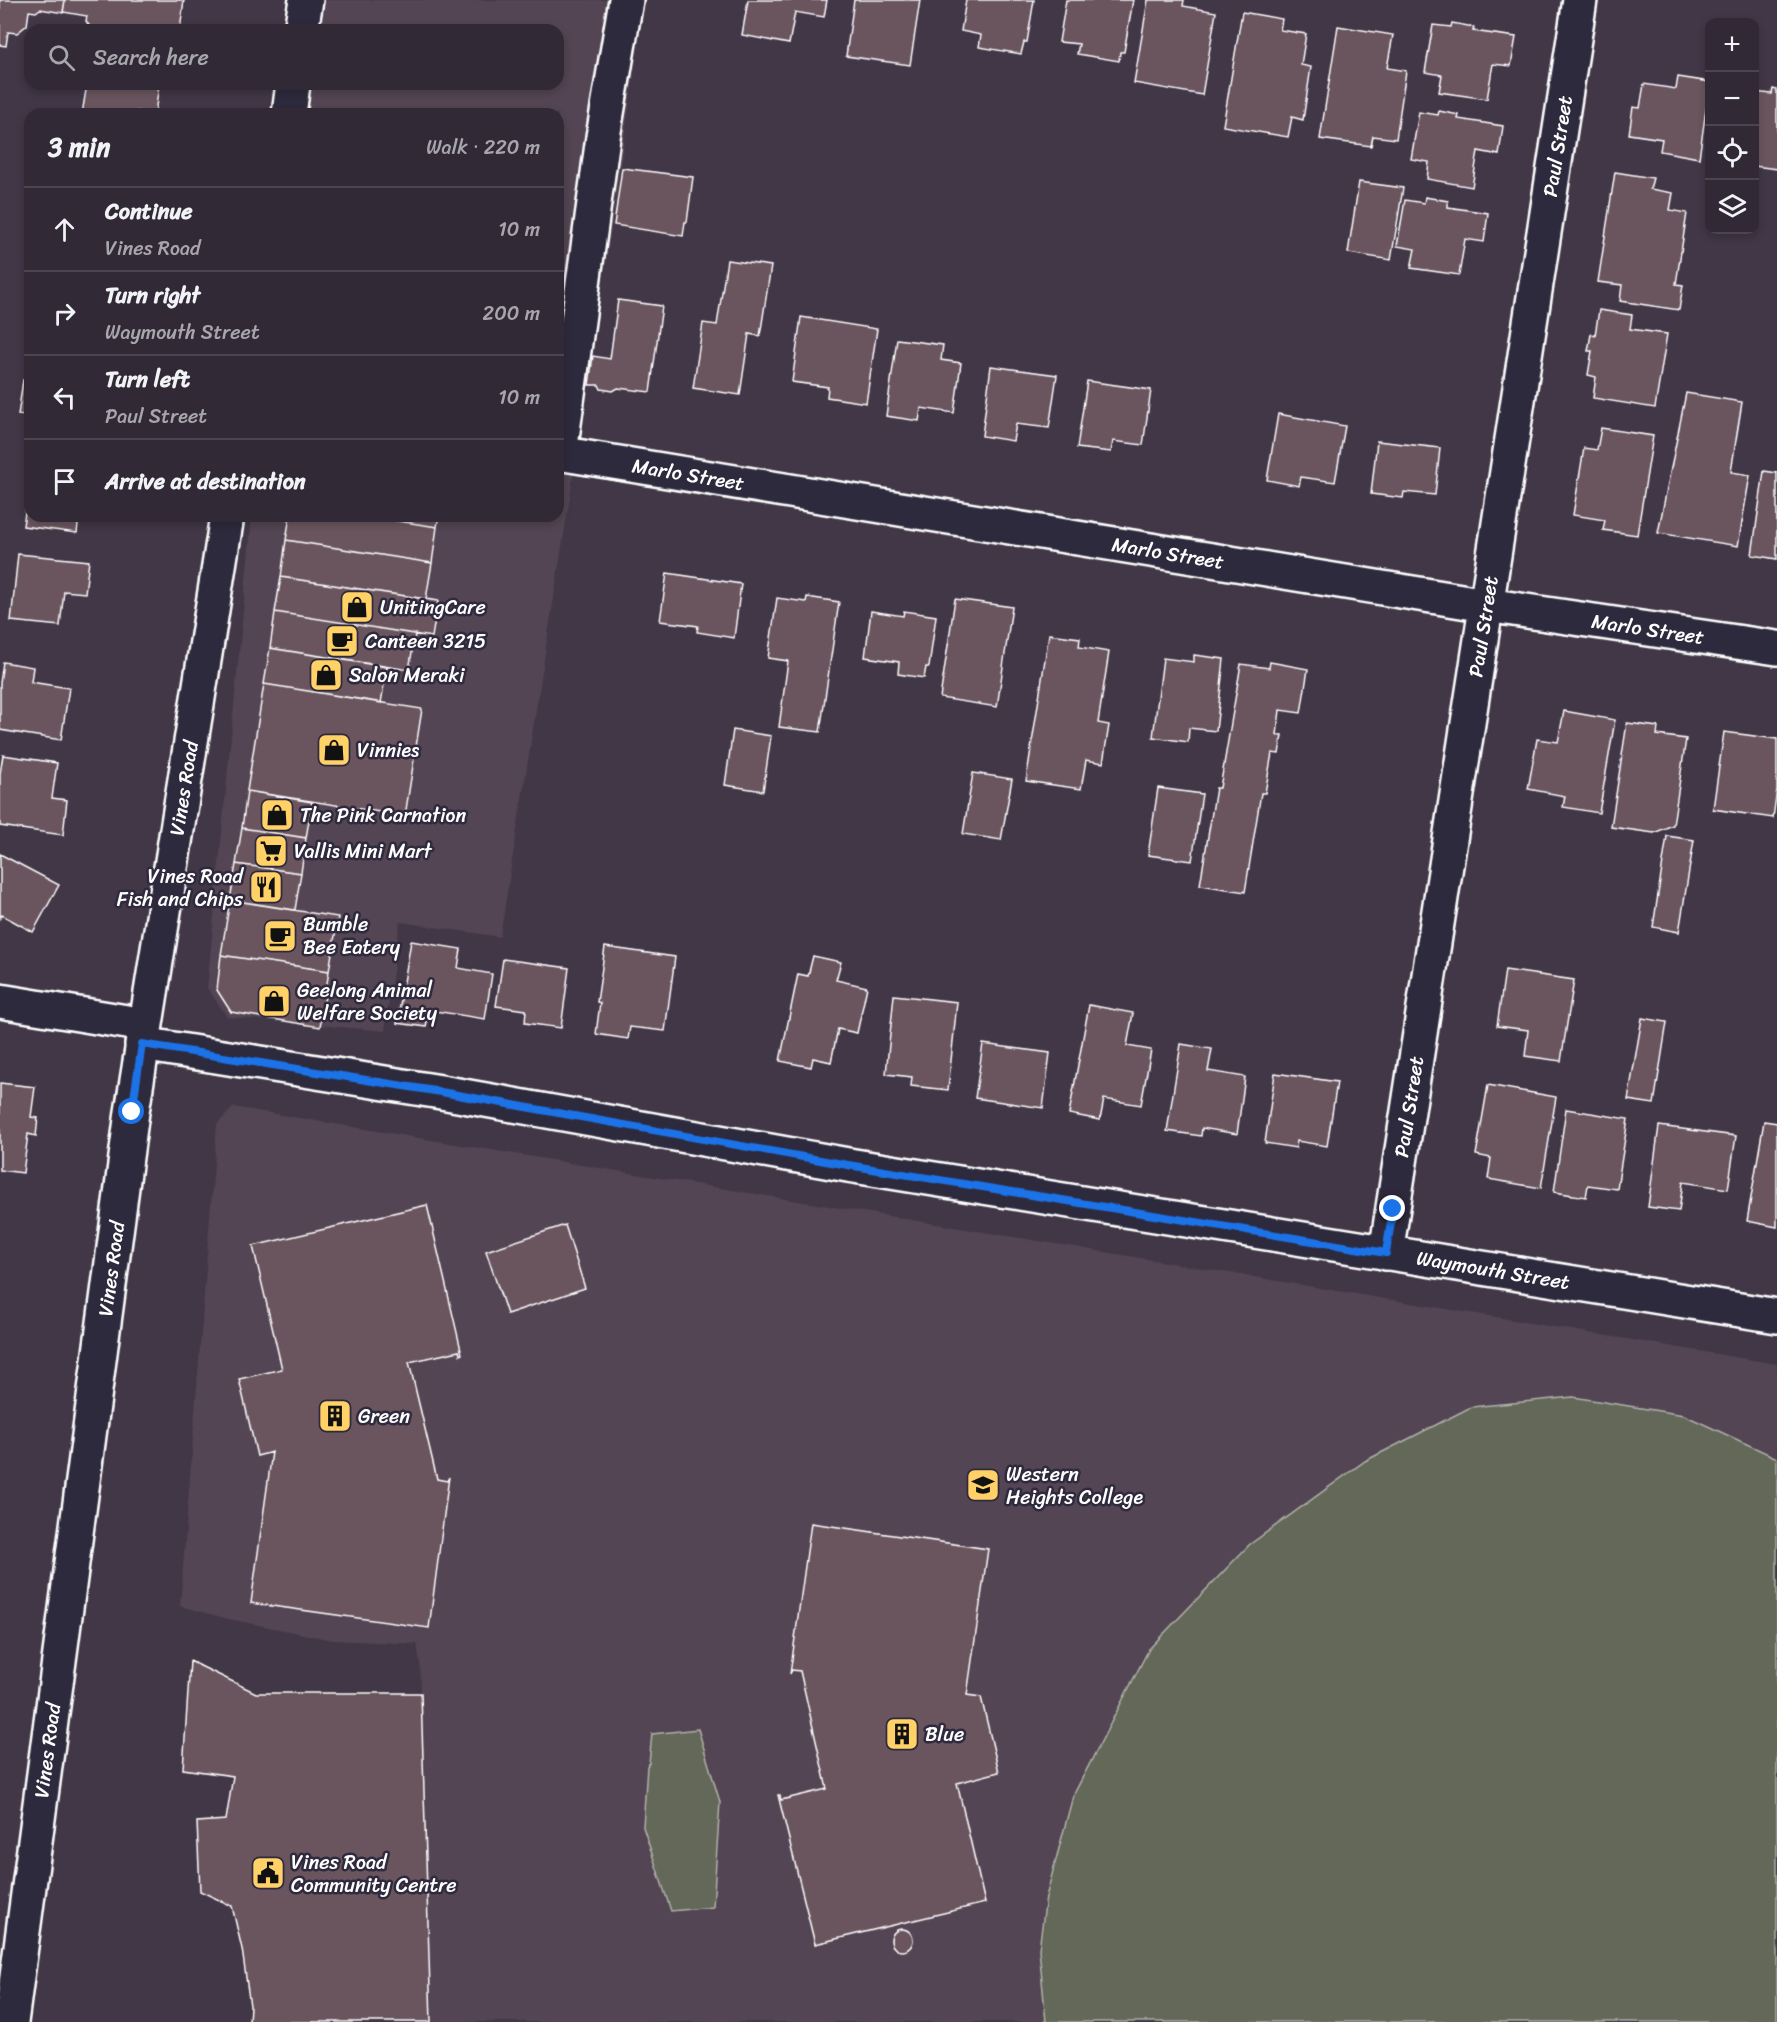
<!DOCTYPE html>
<html lang="en">
<head>
<meta charset="utf-8">
<style>
  :root { --surface:#312935; --page:#39313d; --text:#f1f3f6; --muted:#a8a6ad; --line:#4c4550 }
  body { margin:0; font-family:Sriracha,sans-serif; background:var(--page); color:var(--text) }
  .controls { position:absolute; right:18px; top:18px; display:grid; overflow:hidden; border-radius:12px; box-shadow:0 3px 9px #0003 }
  .controls button { width:54px; height:54px; display:grid; place-items:center; padding:0; border:0; border-bottom:2px solid var(--line); background:var(--surface); color:var(--text); font:30px sans-serif }
  .stop { position:absolute; width:18px; height:18px; margin:-14px; border:4px solid #1a73e8; border-radius:50%; background:#fff }
  .stop.end { background:#1a73e8; border-color:#fff; box-shadow:0 2px 6px #0008 }
  .list { margin:0; padding:0; list-style:none }
  h2 { display:flex; justify-content:space-between; align-items:center; height:78px; margin:0; padding:0 24px; font-size:26px }
  h2 small { font-size:20px; font-weight:400; color:var(--muted) }
  .list li { display:grid; grid-template-columns:39px 1fr auto; gap:18px; align-items:center; box-sizing:border-box; height:84px; padding:0 24px; border-top:2px solid var(--line) }
  .list b { display:block; font-size:22px; white-space:nowrap }
  .list p { margin:0; font-size:20px; white-space:nowrap; color:var(--muted) }
  .list em { font-size:20px; font-style:normal; color:var(--muted) }
  .icon { flex:none; width:33px; height:33px; fill:none; stroke:currentColor; stroke-width:2; stroke-linecap:round; stroke-linejoin:round }
  .map { position:relative; flex:none; width:1777px; height:2022px; overflow:hidden }
  .search { position:absolute; background:var(--surface); box-shadow:0 3px 9px #0003; left:24px; top:24px; width:540px; height:66px; display:flex; align-items:center; gap:15px; box-sizing:border-box; padding:0 21px; border-radius:18px; color:var(--muted); font-size:22px }
  .panel { position:absolute; background:var(--surface); box-shadow:0 3px 9px #0003; left:24px; top:108px; width:540px; height:414px; border-radius:18px }
  .map>svg:first-child { display:block }
  .built { fill:#524452 }
  .green { fill:#636759; stroke:#b1b3ac; stroke-width:1.5 }
  .building { fill:#6b545f; stroke:#fff; stroke-width:1.5 }
  .lines { fill:none; stroke-linecap:round; stroke-linejoin:round }
  .minor-casing { stroke:#fff; stroke-width:38 }
  .major-casing { stroke:#fff; stroke-width:38 }
  .minor { stroke:#2f2a3d; stroke-width:33 }
  .major { stroke:#2f2a3d; stroke-width:33 }
  .route { stroke:#1a73e8; stroke-width:8 }
  .labels { text-anchor:middle; stroke-width:5; stroke-linejoin:round; paint-order:stroke }
  .street-label { font-size:20px; fill:#fff; stroke:#2f2a3d }
  .poi-label { font-size:20px; fill:#fff; stroke:#2f2a3d; text-anchor:start }
</style>
</head>
<body>
<div class="map">
<svg width="1777" height="2022" viewBox="0 0 1777 2022">
  <rect width="100%" height="100%" fill="#413747"/>
  <filter id="ink" filterUnits="userSpaceOnUse"><feTurbulence type="fractalNoise" baseFrequency=".0167" numOctaves="2"/><feDisplacementMap in="SourceGraphic" scale="12" xChannelSelector="R" yChannelSelector="G"/><feConvolveMatrix kernelMatrix="1 2 1 2 8 2 1 2 1" color-interpolation-filters="sRGB"/></filter>
  <g filter="url(#ink)">
    <path class="built" d="M 306,0 L 645,0 L 584,409 L 500,937 L 400,922 L 385,1031 L 227,1017 L 207,988 L 252,516 L 558,516 L 558,114 L 290,114 L 293,84 L 558,84 L 558,30 L 301,30 Z
      M 234,1107 L 1777,1364 L 1777,2022 L 431,2022 L 420,1664 L 417,1644 L 332,1640 L 228,1619 L 180,1606 L 217,1124 Z"/>
    <path class="green" d="M 1573,1397 L 1684,1415 L 1777,1458 L 1777,2022 L 1046,2022 L 1039,1949 L 1046,1897 L 1073,1796 L 1149,1649 L 1249,1545 L 1365,1461 L 1471,1407 Z
      M 698,1729 L 720,1802 L 713,1907 L 671,1911 L 643,1827 L 647,1766 L 649,1763 L 652,1734 Z"/>
    <path class="building" d="M 0,0 L 65,0 L 63,13 L 40,9 L 36,12 L 29,11 L 27,25 L 17,33 L 8,32 L 6,46 L 0,45 Z
      M 65,0 L 184,0 L 180,30 L 92,30 L 86,21 L 87,16 L 63,12 Z
      M 748,0 L 827,0 L 824,17 L 795,12 L 789,44 L 742,35 Z
      M 854,0 L 920,0 L 910,65 L 846,56 Z
      M 966,0 L 1034,0 L 1027,42 L 1024,42 L 1021,54 L 979,47 L 981,35 L 961,31 Z
      M 1066,0 L 1133,0 L 1124,52 L 1120,52 L 1119,61 L 1077,54 L 1079,44 L 1059,42 Z
      M 1148,0 L 1184,0 L 1183,6 L 1216,12 L 1202,95 L 1134,83 Z
      M 1242,12 L 1282,19 L 1280,30 L 1306,34 L 1301,65 L 1311,67 L 1303,120 L 1292,117 L 1288,137 L 1223,126 Z
      M 1452,23 L 1474,27 L 1473,31 L 1516,37 L 1511,66 L 1493,64 L 1487,99 L 1439,92 L 1442,75 L 1425,72 L 1433,25 L 1451,27 Z
      M 1338,26 L 1393,35 L 1387,68 L 1406,71 L 1396,139 L 1373,136 L 1371,146 L 1320,139 Z
      M 1678,77 L 1710,82 L 1699,158 L 1660,151 L 1662,139 L 1629,134 L 1633,107 L 1640,108 L 1644,84 L 1676,89 Z
      M 87,84 L 159,84 L 155,114 L 137,111 L 136,114 L 82,114 Z
      M 1773,89 L 1777,90 L 1777,169 L 1754,166 L 1754,92 L 1772,94 Z
      M 1439,111 L 1459,115 L 1458,119 L 1503,126 L 1499,155 L 1478,151 L 1472,187 L 1427,179 L 1429,162 L 1411,159 L 1419,112 L 1438,115 Z
      M 622,168 L 693,177 L 687,222 L 685,222 L 683,236 L 614,225 Z
      M 1615,172 L 1653,178 L 1650,189 L 1673,193 L 1670,210 L 1687,213 L 1676,284 L 1683,285 L 1679,310 L 1620,301 L 1622,285 L 1598,282 Z
      M 1359,182 L 1403,188 L 1391,260 L 1348,253 Z
      M 1425,197 L 1448,201 L 1448,207 L 1488,213 L 1484,242 L 1465,239 L 1459,275 L 1411,268 L 1415,249 L 1397,246 L 1405,200 L 1424,203 Z
      M 727,260 L 771,266 L 760,336 L 749,334 L 740,395 L 693,388 L 703,323 L 717,325 Z
      M 618,300 L 662,306 L 650,392 L 618,388 L 613,391 L 601,389 L 599,385 L 589,385 L 593,356 L 610,359 Z
      M 1599,310 L 1632,315 L 1630,329 L 1667,334 L 1655,408 L 1593,398 L 1596,377 L 1588,375 L 1592,351 L 1588,351 L 1591,334 L 1595,335 Z
      M 801,317 L 877,329 L 866,403 L 827,397 L 828,387 L 792,382 Z
      M 897,339 L 943,345 L 941,360 L 961,363 L 954,413 L 921,408 L 919,421 L 886,416 Z
      M 991,366 L 1057,375 L 1049,428 L 1016,424 L 1013,441 L 982,436 Z
      M 23,380 L 30,381 L 30,435 L 27,435 L 30,416 L 18,415 Z
      M 1087,381 L 1151,390 L 1143,445 L 1113,441 L 1111,452 L 1077,448 Z
      M 1686,393 L 1742,402 L 1731,472 L 1750,475 L 1738,546 L 1658,533 Z
      M 1278,414 L 1345,426 L 1335,482 L 1301,477 L 1299,486 L 1267,480 Z
      M 1601,428 L 1653,436 L 1637,535 L 1603,530 L 1605,520 L 1573,515 L 1584,448 L 1597,450 Z
      M 1377,441 L 1440,448 L 1435,495 L 1404,492 L 1403,498 L 1371,494 Z
      M 1764,471 L 1777,473 L 1777,559 L 1752,555 Z
      M 30,478 L 30,516 L 79,516 L 77,533 L 23,526 Z
      M 290,516 L 365,516 L 437,527 L 432,563 L 286,540 Z
      M 365,516 L 439,516 L 437,527 Z
      M 286,540 L 432,563 L 426,599 L 281,577 Z
      M 18,554 L 89,561 L 85,593 L 64,591 L 60,626 L 11,621 Z
      M 667,573 L 741,584 L 734,638 L 697,632 L 698,626 L 660,621 Z
      M 281,577 L 438,601 L 432,637 L 275,612 Z
      M 807,597 L 839,602 L 820,732 L 779,727 L 788,661 L 768,658 L 777,598 L 806,602 Z
      M 955,599 L 1012,607 L 997,707 L 940,698 Z
      M 871,611 L 903,616 L 904,611 L 936,616 L 929,667 L 926,667 L 924,678 L 898,674 L 899,662 L 865,657 Z
      M 275,612 L 415,634 L 409,670 L 270,648 Z
      M 1049,634 L 1080,638 L 1079,647 L 1109,652 L 1098,723 L 1109,725 L 1103,763 L 1086,760 L 1081,789 L 1026,781 Z
      M 270,648 L 387,667 L 381,703 L 264,684 Z
      M 1194,655 L 1224,659 L 1216,731 L 1189,728 L 1188,742 L 1153,737 L 1163,658 L 1194,662 Z
      M 3,662 L 33,667 L 31,682 L 69,688 L 61,740 L 0,730 L 0,683 Z
      M 1270,662 L 1308,669 L 1301,713 L 1280,710 L 1277,735 L 1282,735 L 1279,754 L 1272,753 L 1265,793 L 1261,793 L 1245,892 L 1200,885 L 1216,788 L 1220,788 L 1241,664 L 1269,668 Z
      M 264,684 L 422,709 L 405,816 L 247,791 Z
      M 1564,711 L 1615,720 L 1599,813 L 1563,807 L 1565,796 L 1528,789 L 1537,739 L 1558,742 Z
      M 1627,723 L 1658,727 L 1657,735 L 1686,739 L 1673,825 L 1654,833 L 1611,827 Z
      M 733,730 L 771,736 L 763,791 L 725,785 Z
      M 1724,732 L 1777,739 L 1777,789 L 1773,818 L 1713,809 Z
      M 3,755 L 57,763 L 52,798 L 67,800 L 63,835 L 0,826 L 0,774 Z
      M 973,773 L 1012,779 L 1001,840 L 963,834 Z
      M 1158,788 L 1202,794 L 1192,861 L 1148,855 Z
      M 247,791 L 312,802 L 306,838 L 242,828 Z
      M 242,828 L 306,838 L 301,873 L 236,864 Z
      M 1667,836 L 1694,840 L 1679,932 L 1653,927 Z
      M 0,854 L 59,885 L 33,932 L 2,915 L 0,918 Z
      M 236,864 L 301,873 L 295,910 L 230,900 Z
      M 230,900 L 338,917 L 329,971 L 221,955 Z
      M 411,941 L 461,949 L 458,968 L 492,974 L 485,1019 L 429,1010 L 426,1027 L 397,1023 Z
      M 605,947 L 675,957 L 665,1031 L 630,1027 L 628,1039 L 596,1034 L 600,1003 L 597,1002 Z
      M 221,955 L 329,971 L 320,1027 L 231,1012 L 217,990 Z
      M 813,956 L 841,962 L 836,980 L 867,987 L 857,1033 L 838,1029 L 831,1062 L 813,1058 L 811,1067 L 780,1061 L 798,974 L 808,976 Z
      M 503,959 L 569,968 L 561,1028 L 525,1023 L 526,1010 L 496,1006 Z
      M 1505,970 L 1574,980 L 1561,1061 L 1525,1056 L 1528,1030 L 1497,1026 Z
      M 894,995 L 957,1002 L 948,1090 L 911,1086 L 912,1077 L 886,1074 Z
      M 1089,1005 L 1133,1013 L 1127,1046 L 1151,1050 L 1141,1105 L 1104,1099 L 1100,1120 L 1069,1114 Z
      M 1642,1018 L 1667,1022 L 1654,1104 L 1628,1100 Z
      M 983,1044 L 1050,1053 L 1043,1108 L 975,1098 Z
      M 1181,1044 L 1212,1049 L 1208,1071 L 1245,1077 L 1237,1134 L 1202,1128 L 1201,1136 L 1167,1131 Z
      M 1275,1073 L 1337,1082 L 1327,1146 L 1297,1141 L 1296,1148 L 1265,1143 Z
      M 0,1083 L 35,1087 L 31,1117 L 38,1118 L 36,1136 L 28,1134 L 23,1173 L 0,1170 Z
      M 1488,1085 L 1556,1097 L 1541,1188 L 1488,1179 L 1491,1158 L 1476,1155 Z
      M 1566,1109 L 1628,1119 L 1617,1189 L 1588,1185 L 1586,1197 L 1554,1192 Z
      M 1764,1121 L 1777,1123 L 1777,1227 L 1747,1221 Z
      M 1659,1126 L 1736,1136 L 1728,1189 L 1683,1182 L 1679,1211 L 1648,1207 Z
      M 427,1205 L 462,1354 L 460,1355 L 459,1351 L 409,1362 L 437,1479 L 447,1481 L 449,1477 L 429,1628 L 251,1603 L 272,1452 L 257,1456 L 239,1379 L 282,1369 L 253,1246 Z
      M 565,1225 L 585,1288 L 507,1314 L 486,1251 Z
      M 811,1523 L 988,1549 L 967,1695 L 981,1697 L 999,1772 L 957,1783 L 985,1903 L 815,1944 L 778,1795 L 780,1795 L 781,1800 L 827,1789 L 800,1671 L 792,1670 L 790,1674 Z
      M 190,1661 L 256,1693 L 421,1693 L 431,2022 L 249,2022 L 250,2006 L 242,1949 L 232,1906 L 200,1891 L 197,1822 L 226,1820 L 233,1776 L 183,1769 Z
      M891 1940a11 11 0 1 1 22 0a11 11 0 1 1-22 0Z"/>
    <g class="lines">
      <defs>
        <g id="minor">
          <path id="s1" d="M 558,453 L 1486,605 L 1777,648"/>
          <path d="M 560,453 L 603,137 L 626,0"/>
          <path d="M 0,1001 L 145,1025"/>
          <path id="s2" d="M 142,1044 L 441,1092 L 848,1165 L 1777,1316"/>
          <path id="s3" d="M 1386,1253 L 1580,0"/>
        </g>
        <g id="major">
          <path d="M 301,30 L 306,0"/>
          <path d="M 289,114 L 293,84"/>
          <path id="s4" d="M 11,2022 L 132,1112 L 227,516"/>
        </g>
      </defs>
      <use href="#minor" class="minor-casing"/>
      <use href="#major" class="major-casing"/>
      <use href="#minor" class="minor"/>
      <use href="#major" class="major"/>
    </g>
  </g>
  <g class="lines" filter="url(#ink)">
    <path class="route" d="M 132,1112 L 142,1044 L 441,1092 L 848,1165 L 1386,1253 L 1393,1209"/>
  </g>
  <defs>
    <symbol id="shop-square" viewBox="-11 -11 22 22"><rect x="-9" y="-9" width="18" height="18" rx="4" fill="#ffd166" stroke="#2f2a3d"/><path d="M-5-2.5h2.3a2.7 3.5 0 0 1 5.4 0H5L5.5 6h-11ZM-1.5-2.5h3a1.5 2.3 0 0 0-3 0Z" fill="#111"/></symbol>
    <symbol id="cafe-square" viewBox="-11 -11 22 22"><rect x="-9" y="-9" width="18" height="18" rx="4" fill="#ffd166" stroke="#2f2a3d"/><path d="M-5.5-4.5H6V0H3Q3 3.5 0 3.5H-2.5Q-5.5 3.5-5.5 0ZM3-3.2v2h1.7v-2ZM-6 4.5H4V6H-6Z" fill="#111"/></symbol>
    <symbol id="supermarket-square" viewBox="-11 -11 22 22"><rect x="-9" y="-9" width="18" height="18" rx="4" fill="#ffd166" stroke="#2f2a3d"/><path d="M-6-5.5h2.5l.6 2H6L4.5 2H-2.5L-4.4-4H-6ZM-1.5 3.2a1.3 1.3 0 1 0 .1 0ZM3 3.2a1.3 1.3 0 1 0 .1 0Z" fill="#111"/></symbol>
    <symbol id="restaurant-square" viewBox="-11 -11 22 22"><rect x="-9" y="-9" width="18" height="18" rx="4" fill="#ffd166" stroke="#2f2a3d"/><path d="M-5-6h1v4h1v-4h1v4h1v-4h1v5L-1.5 .5V6h-2V.5L-5-1ZM5-6V6H3V1.5H1.5Q1.5-4 5-6Z" fill="#111"/></symbol>
    <symbol id="building-square" viewBox="-11 -11 22 22"><rect x="-9" y="-9" width="18" height="18" rx="4" fill="#ffd166" stroke="#2f2a3d"/><path d="M-4-6H4V6H1V3H-1V6H-4ZM-2.5-4.3h1.7v1.8h-1.7ZM.8-4.3h1.7v1.8H.8ZM-2.5-1h1.7V.8h-1.7ZM.8-1h1.7V.8H.8Z" fill="#111"/></symbol>
    <symbol id="school-square" viewBox="-11 -11 22 22"><rect x="-9" y="-9" width="18" height="18" rx="4" fill="#ffd166" stroke="#2f2a3d"/><path d="M0-5L7-2L0 1L-7-2ZM-4 1L0 2.5L4 1V4Q0 6-4 4Z" fill="#111"/></symbol>
    <symbol id="civic-square" viewBox="-11 -11 22 22"><rect x="-9" y="-9" width="18" height="18" rx="4" fill="#ffd166" stroke="#2f2a3d"/><path d="M-.6-6.5H3V-4.5H.6V-3L4-1V1h2V6H-6V1h2V-1L-.6-3ZM-1.2 2.5V6h2.4V2.5Z" fill="#111"/></symbol>
  </defs>
  <g fill-rule="evenodd">
    <use href="#shop-square" x="338" y="588" width="38" height="38"/>
    <use href="#cafe-square" x="323" y="622" width="38" height="38"/>
    <use href="#shop-square" x="307" y="656" width="38" height="38"/>
    <use href="#shop-square" x="315" y="731" width="38" height="38"/>
    <use href="#shop-square" x="258" y="796" width="38" height="38"/>
    <use href="#supermarket-square" x="252" y="832" width="38" height="38"/>
    <use href="#restaurant-square" x="247" y="868" width="38" height="38"/>
    <use href="#cafe-square" x="261" y="917" width="38" height="38"/>
    <use href="#shop-square" x="255" y="982" width="38" height="38"/>
    <use href="#building-square" x="316" y="1397" width="38" height="38"/>
    <use href="#school-square" x="964" y="1466" width="38" height="38"/>
    <use href="#building-square" x="883" y="1715" width="38" height="38"/>
    <use href="#civic-square" x="249" y="1854" width="38" height="38"/>
  </g>
  <g class="labels">
    <g class="street-label">
      <text dy="7" stroke="none"><textPath href="#s3" startOffset="1120">Paul Street</textPath></text>
      <text dy="7" stroke="none"><textPath href="#s1" startOffset="132">Marlo Street</textPath></text>
      <text dy="7" stroke="none"><textPath href="#s1" startOffset="618">Marlo Street</textPath></text>
      <text dy="7" stroke="none"><textPath href="#s3" startOffset="634">Paul Street</textPath></text>
      <text dy="7" stroke="none"><textPath href="#s1" startOffset="1104">Marlo Street</textPath></text>
      <text dy="7" stroke="none"><textPath href="#s4" startOffset="1246">Vines Road</textPath></text>
      <text dy="7" stroke="none"><textPath href="#s3" startOffset="148">Paul Street</textPath></text>
      <text dy="7" stroke="none"><textPath href="#s4" startOffset="760">Vines Road</textPath></text>
      <text dy="7" stroke="none"><textPath href="#s2" startOffset="1370">Waymouth Street</textPath></text>
      <text dy="7" stroke="none"><textPath href="#s4" startOffset="274">Vines Road</textPath></text>
    </g>
    <g class="poi-label">
      <text x="380" y="614">UnitingCare</text>
      <text x="365" y="648">Canteen 3215</text>
      <text x="349" y="682">Salon Meraki</text>
      <text x="357" y="757">Vinnies</text>
      <text x="300" y="822">The Pink Carnation</text>
      <text x="294" y="858">Vallis Mini Mart</text>
      <text x="243" y="883" text-anchor="end">Vines Road<tspan x="243" dy="23">Fish and Chips</tspan></text>
      <text x="303" y="931">Bumble<tspan x="303" dy="23">Bee Eatery</tspan></text>
      <text x="297" y="997">Geelong Animal<tspan x="297" dy="23">Welfare Society</tspan></text>
      <text x="358" y="1423">Green</text>
      <text x="1006" y="1481">Western<tspan x="1006" dy="23">Heights College</tspan></text>
      <text x="925" y="1741">Blue</text>
      <text x="291" y="1869">Vines Road<tspan x="291" dy="23">Community Centre</tspan></text>
    </g>
  </g>
</svg>
<div class="controls">
<button>+</button>
<button>−</button>
<button><svg class="icon" aria-label="locate" viewBox="0 0 24 24"><circle cx="12" cy="12" r="6"/><path d="M12 2v4M12 18v4M2 12h4M18 12h4"/></svg></button>
<button><svg class="icon" aria-label="layers" viewBox="0 0 24 24"><path d="M12 4l9 5-9 5-9-5zM3 14l9 5 9-5"/></svg></button>
</div>
<div class="stop" style="left:132px;top:1112px"></div>
<div class="stop end" style="left:1393px;top:1209px"></div>
<div class="search"><svg class="icon" aria-label="search" viewBox="0 0 24 24"><circle cx="10" cy="10" r="6"/><path d="M15 15l6 6"/></svg>Search here</div>
<section class="panel">
<h2>3 min<small>Walk · 220 m</small></h2>
<ul class="list">
<li><svg class="icon" aria-label="ahead" viewBox="0 0 24 24"><path d="M12 20V5M6 11l6-6 6 6"/></svg><div><b>Continue</b><p>Vines Road</p></div><em>10 m</em></li>
<li><svg class="icon" aria-label="right" viewBox="0 0 24 24"><path d="M7 20v-9h11M14 6l5 5-5 5"/></svg><div><b>Turn right</b><p>Waymouth Street</p></div><em>200 m</em></li>
<li><svg class="icon" aria-label="left" viewBox="0 0 24 24"><path d="M17 20v-9H6M10 6l-5 5 5 5"/></svg><div><b>Turn left</b><p>Paul Street</p></div><em>10 m</em></li>
<li><svg class="icon" aria-label="arrive" viewBox="0 0 24 24"><path d="M6 21V4h12l-3 4 3 4H6"/></svg><div><b>Arrive at destination</b></div></li>
</ul>
</section>
</div>
</body>
</html>
